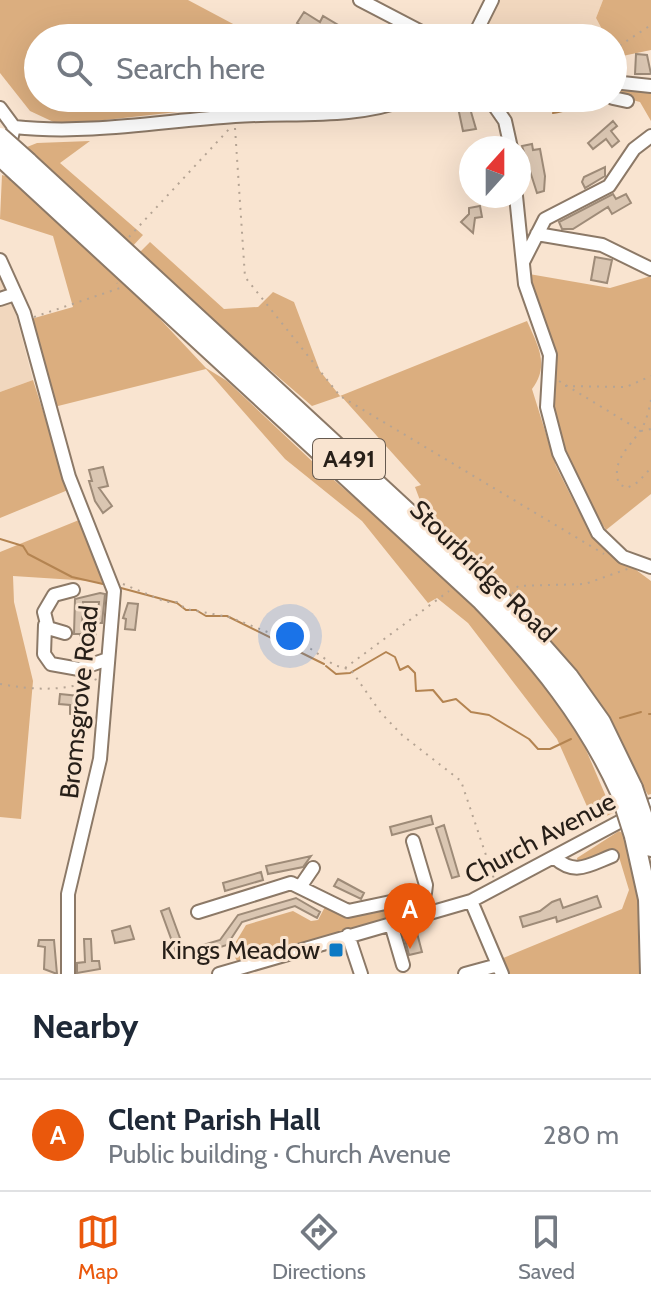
<!DOCTYPE html>
<html lang="en">
<head>
<meta charset="utf-8">
<style>
  :root { --surface:#fff; --page:#f2f2f3; --text:#1f2937; --muted:#747a83; --line:#e0e1e3; --accent:#ea580c }
  body { margin:0; font-family:Cabin,sans-serif; background:var(--page); color:var(--text) }
  .compass { position:absolute; left:459px; top:136px; width:72px; height:72px; border-radius:50%; background:var(--surface); box-shadow:0 8px 32px #0002; rotate:21deg }
  .you { position:absolute; left:290px; top:636px; width:28px; height:28px; margin:-20px; border:6px solid #fff; border-radius:50%; background:#1a73e8; box-shadow:0 0 0 12px #1a73e833 }
  .badge { display:grid; place-items:center; width:52px; height:52px; border-radius:50%; background:var(--accent); color:#fff; font-size:26px; font-weight:700 }
  .pin { position:absolute; translate:-50% -66px; filter:drop-shadow(0 2px 4px #0008) }
  .pin::after { content:''; position:absolute; top:42px; width:28px; height:24px; background:inherit; clip-path:polygon(0 0,100% 0,50% 100%) }
  .list { margin:0; padding:0; list-style:none }
  h2 { display:flex; justify-content:space-between; align-items:center; height:104px; margin:0; padding:0 32px; font-size:34px }
  h2 small { font-size:26px; font-weight:400; color:var(--muted) }
  .list li { display:grid; grid-template-columns:52px 1fr auto; gap:24px; align-items:center; box-sizing:border-box; height:112px; padding:0 32px; border-top:2px solid var(--line) }
  .list b { display:block; font-size:30px; white-space:nowrap }
  .list p { margin:0; font-size:26px; white-space:nowrap; color:var(--muted) }
  .list em { font-size:26px; font-style:normal; color:var(--muted) }
  .icon { flex:none; width:44px; height:44px; fill:none; stroke:currentColor; stroke-width:2; stroke-linecap:round; stroke-linejoin:round }
  .map { position:relative; flex:none; width:651px; height:974px; overflow:hidden }
  .search { position:absolute; background:var(--surface); box-shadow:0 8px 32px #0002; left:24px; right:24px; top:24px; height:88px; display:flex; align-items:center; gap:20px; box-sizing:border-box; padding:0 28px; border-radius:44px; color:var(--muted); font-size:30px }
  .sheet { height:216px; background:var(--surface) }
  nav { display:flex; justify-content:space-around; align-items:center; box-sizing:border-box; height:112px; border-top:2px solid var(--line); background:var(--surface); font-size:22px; color:var(--muted) }
  nav a { display:grid; justify-items:center; gap:4px }
  nav .on { color:var(--accent) }
  .map>svg:first-child { display:block }
  .built { fill:#f1d7be }
  .green { fill:#dbae7f }
  .lines { fill:none; stroke-linecap:round; stroke-linejoin:round }
  .stream { stroke:#b48451; stroke-width:2 }
  .building { fill:#dac6b2; stroke:#9e8b78; stroke-width:2 }
  .minor-casing { stroke:#8c7967; stroke-width:16 }
  .highway-casing { stroke:#8c7967; stroke-width:22 }
  .path { stroke:#b5a494; stroke-width:2; stroke-dasharray:2 6; stroke-linecap:butt }
  .minor { stroke:#fff; stroke-width:12 }
  .highway { stroke:#fff; stroke-width:18 }
  .highway-bridge-casing { stroke:#8c7967; stroke-width:22; stroke-linecap:butt }
  .highway-bridge { stroke:#fff; stroke-width:18 }
  .poi-dot { fill:#0d79c4; stroke:#f9e4d0; stroke-width:3 }
  .labels { text-anchor:middle; stroke-width:6; stroke-linejoin:round; paint-order:stroke }
  .shield { fill:#f9e4d0; stroke:#665a4f; stroke-width:2 }
  .shield-label { font-size:24px; font-weight:bold; fill:#271f18 }
  .street-label { font-size:26px; fill:#271f18; stroke:#f9e4d0 }
  .poi-label { font-size:26px; fill:#271f18; stroke:#f9e4d0; text-anchor:end }
</style>
</head>
<body>
<div class="map">
<svg width="651" height="974" viewBox="0 0 651 974">
  <rect width="100%" height="100%" fill="#f9e4d0"/>
  <path class="built" d="M 499,0 L 603,0 L 596,18 L 603,31 L 599,38 L 480,38 Z
    M 0,273 L 12,300 L 33,380 L 0,392 Z"/>
  <path class="green" d="M 0,0 L 188,0 L 235,25 L 234,38 L 38,38 L 38,98 L 232,98 L 231,106 L 60,125 L 30,111 L 0,73 Z
    M 603,0 L 651,0 L 651,50 L 613,58 L 613,38 L 599,38 L 603,31 L 596,18 Z
    M 613,85 L 651,91 L 651,121 L 640,102 L 613,95 Z
    M 90,141 L 60,163 L 143,235 L 130,249 L 27,147 L 37,143 Z
    M 2,175 L 9,177 L 128,285 L 206,368 L 227,381 L 314,463 L 449,579 L 525,658 L 581,738 L 613,813 L 594,822 L 557,739 L 468,623 L 437,598 L 428,603 L 362,521 L 285,459 L 206,369 L 54,407 L 31,319 L 73,307 L 53,236 L 0,219 Z
    M 150,242 L 224,309 L 258,307 L 273,292 L 294,302 L 320,371 L 340,396 L 527,321 C 538,346 550,365 532,389 L 556,466 L 578,510 L 600,543 L 651,581 L 651,794 L 648,795 L 590,691 L 427,519 L 415,487 L 421,485 L 341,396 L 312,406 L 137,255 Z
    M 529,274 L 610,288 L 651,276 L 651,494 L 606,530 L 580,489 L 564,450 L 552,407 L 556,354 Z
    M 33,380 L 68,490 L 0,518 L 0,392 Z
    M 79,520 L 107,586 L 91,581 L 13,576 L 14,602 L 33,681 L 21,819 L 0,817 L 0,552 Z
    M 619,831 L 626,835 L 643,923 L 641,974 L 502,974 L 496,961 L 622,909 L 629,890 L 619,857 L 579,870 L 577,858 Z
    M 326,905 L 389,908 L 395,915 L 391,920 L 238,963 L 231,950 L 246,925 L 293,911 L 311,921 L 318,920 Z"/>
  <g class="lines">
    <path class="stream" d="M 553,113 C 573,110 589,100 610,101
      M 0,539 L 23,546 L 28,554 L 72,577 L 103,584
      M 121,588 L 177,603 L 186,610 L 196,610 L 206,616 L 227,616 L 324,664
      M 326,666 L 336,674 L 350,673 L 386,652 L 395,657 L 400,670 L 408,666 L 415,673 L 416,691 L 433,690 L 443,702 L 456,699 L 471,712 L 489,715 L 529,739 L 538,749 L 550,749 L 571,739
      M 649,714 L 651,714
      M 620,718 L 641,712"/>
  </g>
  <path class="building" d="M 304,12 L 320,22 L 323,16 L 360,38 L 339,38 L 326,31 L 322,38 L 311,38 L 304,34 L 307,30 L 297,23 Z
    M 636,54 L 647,55 L 651,74 L 635,74 Z
    M 456,98 L 467,98 L 476,129 L 463,131 Z
    M 516,98 L 549,98 L 549,103 L 517,109 Z
    M 613,121 L 617,126 L 611,131 L 619,141 L 612,147 L 606,139 L 593,149 L 588,143 Z
    M 532,144 L 533,150 L 540,149 L 545,176 L 544,191 L 537,193 L 522,146 Z
    M 605,167 L 605,176 L 585,188 L 582,182 L 584,177 Z
    M 613,194 L 616,199 L 626,194 L 631,203 L 612,214 L 608,207 L 573,229 L 562,229 L 559,222 Z
    M 480,206 L 482,217 L 475,218 L 473,233 L 461,222 L 469,214 L 469,208 Z
    M 595,257 L 612,260 L 607,283 L 591,280 Z
    M 103,467 L 108,486 L 99,488 L 112,506 L 103,513 L 95,501 L 89,481 L 92,481 L 89,470 Z
    M 100,593 L 105,594 L 102,623 L 97,623 L 99,602 L 83,602 L 82,626 L 96,627 L 95,644 L 80,643 L 80,634 L 74,634 L 75,599 Z
    M 128,603 L 138,604 L 135,630 L 125,629 L 126,619 L 123,618 Z
    M 60,694 L 79,696 L 77,715 L 70,714 L 70,705 L 59,704 Z
    M 431,816 L 433,824 L 392,835 L 390,827 Z
    M 444,825 L 459,876 L 452,878 L 436,828 Z
    M 311,856 L 303,867 L 268,874 L 266,866 Z
    M 261,872 L 263,880 L 225,891 L 223,883 Z
    M 338,879 L 364,893 L 361,899 L 334,886 Z
    M 597,896 L 601,907 L 557,922 L 556,917 L 523,927 L 520,917 L 540,911 L 552,902 L 560,899 L 563,908 Z
    M 296,898 L 320,912 L 317,918 L 295,906 L 242,922 L 227,945 L 195,955 L 193,948 L 220,940 L 238,915 Z
    M 169,908 L 185,952 L 177,955 L 161,911 Z
    M 130,926 L 134,939 L 115,943 L 112,931 Z
    M 417,933 L 422,952 L 409,955 L 404,936 Z
    M 84,939 L 91,939 L 92,961 L 99,961 L 100,969 L 77,973 L 77,963 L 85,962 Z
    M 39,940 L 54,940 L 57,974 L 44,969 L 45,947 L 38,946 Z"/>
  <g class="lines">
    <defs>
      <path id="minor" d="M 360,0 L 433,38
        M 473,38 L 492,0
        M 613,82 L 651,86
        M 489,98 L 505,121 L 511,148
        M 613,98 L 627,101
        M 0,108 L 14,127 L 8,152
        M 14,127 C 88,135 161,121 235,116 C 298,112 350,120 411,98
        M 516,196 L 525,284 L 550,355 L 547,407 L 559,453 L 598,533 L 623,557 L 651,567
        M 537,234 L 602,245 L 651,269
        M 0,260 L 24,313 L 69,477 L 114,591 L 100,759 L 68,894 L 68,974
        M 523,262 L 545,219 L 609,186 L 634,149 L 651,136
        M 0,299 L 15,294
        M 45,625 L 44,654 L 51,664 L 79,669 L 108,659
        M 65,633 L 48,628 L 44,612 L 54,595 L 73,590
        M 555,858 C 575,876 589,865 612,856
        M 300,887 L 313,868
        M 471,901 L 502,974
        M 198,912 L 291,883 L 348,911 L 419,896 L 425,893 L 426,885 L 413,841
        M 391,924 L 403,965
        M 348,935 L 361,974
        M 219,974 L 471,901 L 651,805
        M 465,974 L 498,965"/>
      <path id="highway" d="M 28,162 L 495,593 L 569,677 L 601,722 L 633,788
        M 18,173 L 482,601 C 539,660 586,717 620,792
        M 647,829 L 651,847
        M 634,836 L 648,899 L 650,974"/>
    </defs>
    <use href="#minor" class="minor-casing"/>
    <use href="#highway" class="highway-casing"/>
    <path class="path" d="M 613,50 L 651,25
      M 235,128 L 245,277 L 340,396 L 604,554
      M 519,153 L 524,190
      M 129,237 L 231,127
      M 34,317 L 120,288 L 117,283
      M 559,381 L 641,431 L 651,429
      M 565,386 L 626,387 L 651,376
      M 651,400 C 649,410 646,423 640,431 C 628,449 611,461 619,484 L 627,488 L 638,482 L 651,468
      M 123,584 L 166,602 L 177,602 L 186,609 L 229,617 L 311,649 L 334,665 L 351,670 L 381,713 L 402,735 L 461,781 L 494,879
      M 512,594 L 518,586 L 585,584 L 630,568
      M 345,668 L 449,591
      M 0,684 C 34,690 64,692 97,679"/>
    <use href="#minor" class="minor"/>
    <use href="#highway" class="highway"/>
    <defs>
      <path id="highway-bridge" d="M 0,137 L 28,162
        M 0,156 L 18,173
        M 633,788 L 647,829
        M 620,792 L 634,836"/>
    </defs>
    <use href="#highway-bridge" class="highway-bridge-casing"/>
    <use href="#highway-bridge" class="highway-bridge"/>
  </g>
  <rect class="poi-dot" x="328" y="942" width="16" height="16" rx="4"/>
  <g class="labels">
    <rect class="shield" x="313" y="439" width="72" height="40" rx="6"/>
    <g class="shield-label">
      <text x="349" y="467">A491</text>
    </g>
    <g class="street-label">
      <text transform="translate(483 571) rotate(44)" y="9">Stourbridge Road</text>
      <text transform="translate(79 702) rotate(-84)" y="9">Bromsgrove Road</text>
      <text transform="translate(540 838) rotate(-28)" y="9">Church Avenue</text>
    </g>
    <g class="poi-label">
      <text x="320" y="959">Kings Meadow</text>
    </g>
  </g>
</svg>
<svg class="compass" viewBox="-18 -18 36 36"><path d="M0-13l5 13h-10z" fill="#e53935"/><path d="M0 13l5-13h-10z" fill="#747a83"/></svg>
<div class="you"></div>
<div class="pin badge" style="left:410px;top:949px">A</div>
<div class="search"><svg class="icon" aria-label="search" viewBox="0 0 24 24"><circle cx="10" cy="10" r="6"/><path d="M15 15l6 6"/></svg>Search here</div>
</div>
<section class="sheet">
<h2>Nearby<small></small></h2>
<ul class="list">
<li><span class="badge">A</span><div><b>Clent Parish Hall</b><p>Public building · Church Avenue</p></div><em>280 m</em></li>
</ul>
</section>
<nav>
<a class="on"><svg class="icon" aria-label="map" viewBox="0 0 24 24"><path d="M3 6l6-2 6 2 6-2v14l-6 2-6-2-6 2zM9 4v14M15 6v14"/></svg>Map</a>
<a><svg class="icon" aria-label="directions" viewBox="0 0 24 24"><path d="M12 3l9 9-9 9-9-9zM9 14v-3h6M13 9l2 2-2 2"/></svg>Directions</a>
<a><svg class="icon" aria-label="saved" viewBox="0 0 24 24"><path d="M7 4h10v16l-5-4-5 4z"/></svg>Saved</a>
</nav>
</body>
</html>
